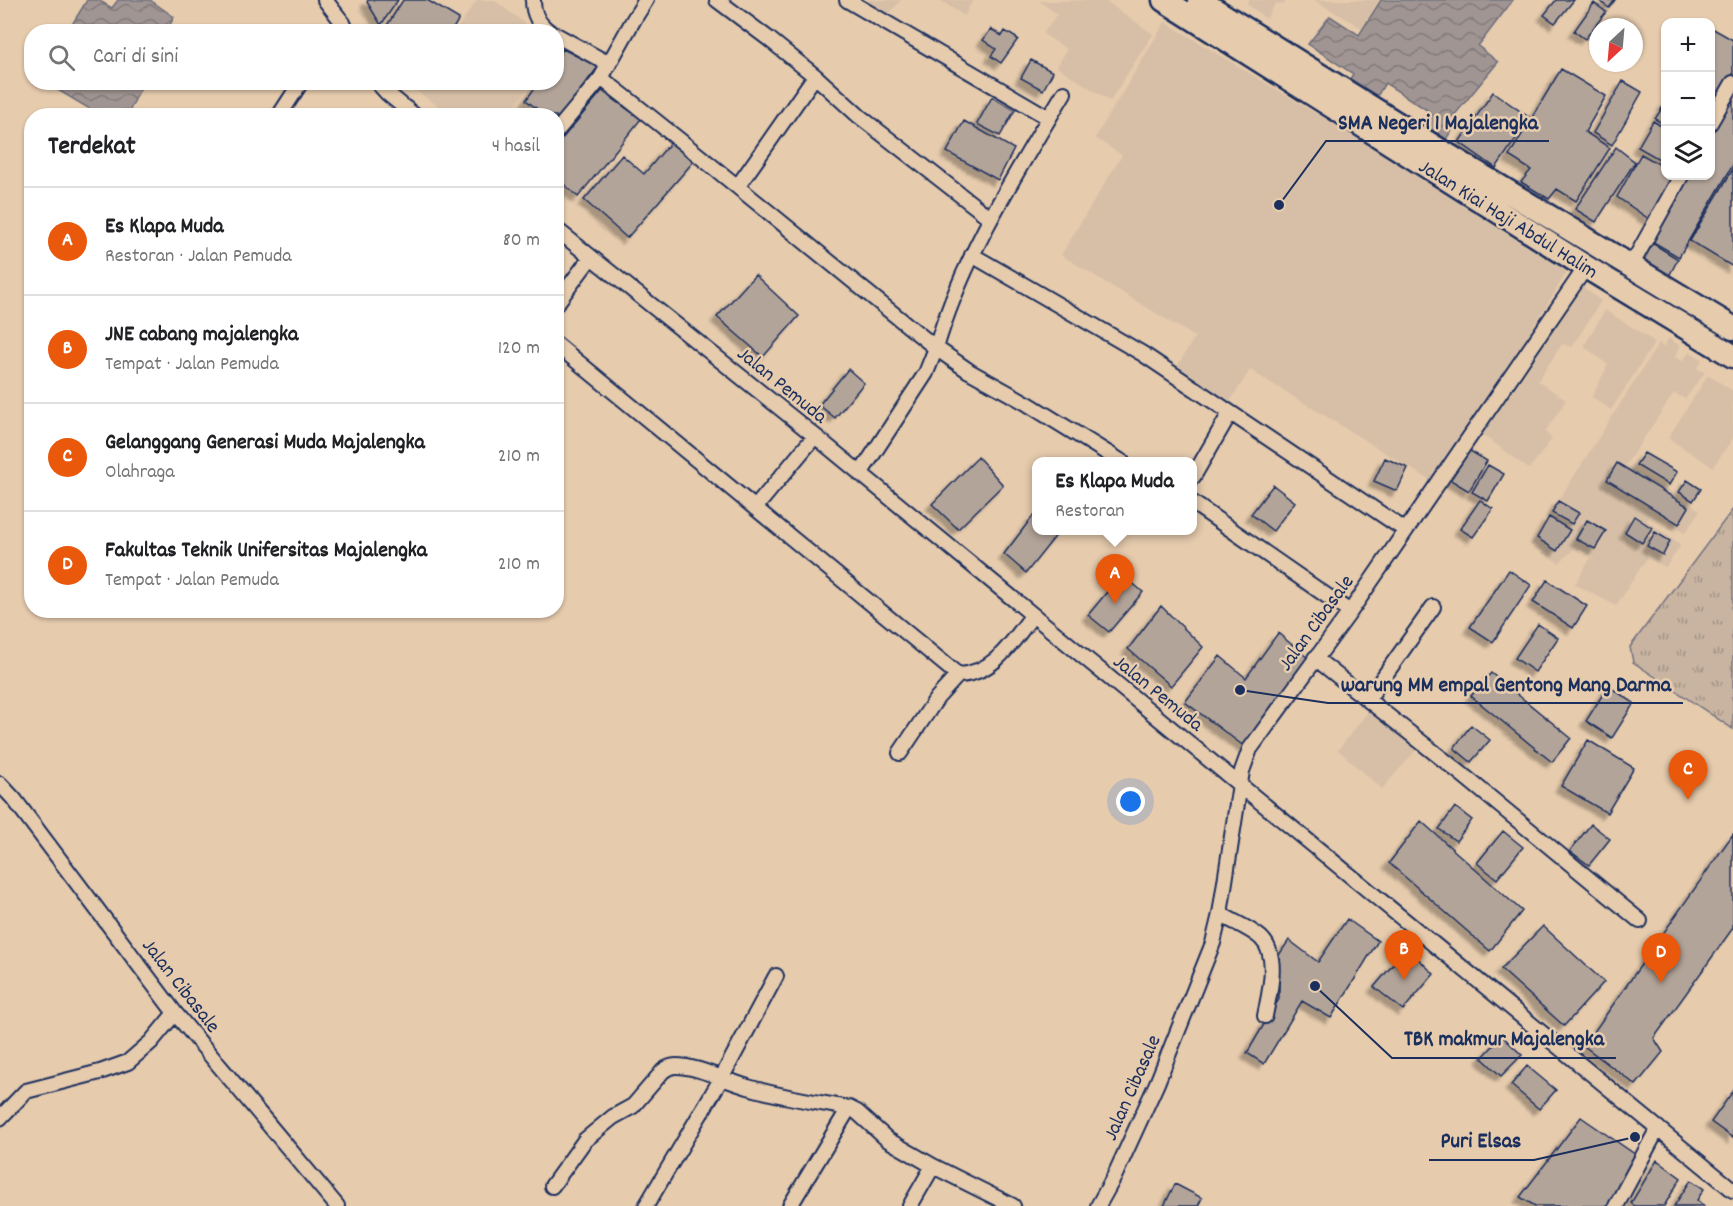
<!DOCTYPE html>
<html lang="id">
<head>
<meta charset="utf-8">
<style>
  :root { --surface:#fff; --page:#f6f6f6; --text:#202124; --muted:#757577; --line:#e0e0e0; --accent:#ea580c }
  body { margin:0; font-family:Dekko,sans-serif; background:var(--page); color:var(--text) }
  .controls { position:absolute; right:18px; top:18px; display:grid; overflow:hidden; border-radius:12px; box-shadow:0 2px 4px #0004 }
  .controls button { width:54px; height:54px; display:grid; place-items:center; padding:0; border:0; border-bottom:2px solid var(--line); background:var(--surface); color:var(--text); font:30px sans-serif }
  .compass { position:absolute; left:1589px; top:18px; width:54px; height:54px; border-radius:50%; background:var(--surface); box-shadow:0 2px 4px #0004; rotate:206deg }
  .you { position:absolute; left:1131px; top:802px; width:21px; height:21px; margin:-15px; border:4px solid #fff; border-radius:50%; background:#1a73e8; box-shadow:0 0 0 9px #1a73e833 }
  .badge { display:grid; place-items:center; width:39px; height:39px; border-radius:50%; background:var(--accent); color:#fff; font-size:20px; font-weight:700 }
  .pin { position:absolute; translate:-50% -50px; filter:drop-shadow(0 2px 3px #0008) }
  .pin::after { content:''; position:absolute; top:32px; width:21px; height:18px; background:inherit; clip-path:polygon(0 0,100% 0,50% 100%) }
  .popup { position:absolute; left:1032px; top:457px; width:165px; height:78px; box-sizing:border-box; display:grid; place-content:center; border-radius:12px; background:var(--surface); filter:drop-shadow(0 2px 4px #0005); font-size:20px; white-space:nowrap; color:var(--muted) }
  .popup b { font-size:22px; color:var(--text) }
  .popup::after { content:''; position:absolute; left:50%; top:100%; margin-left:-12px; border:12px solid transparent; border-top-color:var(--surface) }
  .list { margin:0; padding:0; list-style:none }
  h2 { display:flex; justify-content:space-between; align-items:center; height:78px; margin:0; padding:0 24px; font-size:26px }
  h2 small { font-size:20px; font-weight:400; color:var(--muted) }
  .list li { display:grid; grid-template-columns:39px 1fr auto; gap:18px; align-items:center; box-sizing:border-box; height:108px; padding:0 24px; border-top:2px solid var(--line) }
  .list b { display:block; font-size:22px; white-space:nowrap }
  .list p { margin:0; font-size:20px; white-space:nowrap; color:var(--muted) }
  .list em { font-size:20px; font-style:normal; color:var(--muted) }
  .icon { flex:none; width:33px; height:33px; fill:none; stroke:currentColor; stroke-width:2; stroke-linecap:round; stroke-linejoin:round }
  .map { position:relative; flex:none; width:1733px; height:1206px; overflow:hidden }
  .search { position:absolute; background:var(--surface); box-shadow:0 2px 4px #0004; left:24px; top:24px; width:540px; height:66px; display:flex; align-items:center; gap:15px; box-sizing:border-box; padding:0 21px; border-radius:24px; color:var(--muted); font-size:22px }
  .panel { position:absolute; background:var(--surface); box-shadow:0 2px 4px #0004; left:24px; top:108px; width:540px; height:510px; border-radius:24px }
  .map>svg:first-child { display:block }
  .built { fill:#d7bfa7 }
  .park { fill:url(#park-tufts); stroke:#727280; stroke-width:1.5 }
  .water { fill:url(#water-waves); stroke:#6b6c7d; stroke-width:1.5 }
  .building { fill:#b3a499; stroke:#1b2f5e; stroke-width:1.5; filter:url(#shadow) }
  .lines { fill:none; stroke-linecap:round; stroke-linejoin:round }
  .minor-casing { stroke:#1b2f5e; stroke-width:18 }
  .primary-casing { stroke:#1b2f5e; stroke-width:27 }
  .minor { stroke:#e6cbad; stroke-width:14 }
  .primary { stroke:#e6cbad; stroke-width:22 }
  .labels { text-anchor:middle; stroke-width:5; stroke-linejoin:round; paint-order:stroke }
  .street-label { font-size:21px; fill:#1b2f5e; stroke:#e6cbad }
  .leader { fill:none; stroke:#1b2f5e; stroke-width:2 }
  .callout-dot { fill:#1b2f5e; stroke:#e6cbad; stroke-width:2 }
  .callout-label { font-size:22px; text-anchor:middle; font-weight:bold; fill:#1b2f5e; stroke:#e6cbad; stroke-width:5; stroke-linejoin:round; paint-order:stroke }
</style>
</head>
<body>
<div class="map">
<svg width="1733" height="1206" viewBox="0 0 1733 1206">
  <defs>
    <pattern id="park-tufts" width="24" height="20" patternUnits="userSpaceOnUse" patternTransform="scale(1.5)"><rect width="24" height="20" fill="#c9b4a1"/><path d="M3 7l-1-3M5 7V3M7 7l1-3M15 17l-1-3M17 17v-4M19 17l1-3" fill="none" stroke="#a29386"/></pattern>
    <pattern id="water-waves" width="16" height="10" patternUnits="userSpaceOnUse" patternTransform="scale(1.5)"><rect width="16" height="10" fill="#a09592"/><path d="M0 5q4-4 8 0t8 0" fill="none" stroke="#827a7a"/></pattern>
    <filter id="shadow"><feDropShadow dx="-5.5" dy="5.5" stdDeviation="1.5" flood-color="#0004"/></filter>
  </defs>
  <rect width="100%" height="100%" fill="#e6cbad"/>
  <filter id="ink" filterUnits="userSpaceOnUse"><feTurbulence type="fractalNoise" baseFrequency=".0167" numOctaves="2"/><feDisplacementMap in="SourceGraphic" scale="12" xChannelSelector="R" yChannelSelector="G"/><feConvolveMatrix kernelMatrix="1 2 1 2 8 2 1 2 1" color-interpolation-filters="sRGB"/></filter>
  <g filter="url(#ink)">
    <path class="built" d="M 477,0 L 494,0 L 535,31 L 455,31 Z
      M 862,0 L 901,0 L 886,17 Z
      M 940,0 L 973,0 L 964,16 Z
      M 1104,0 L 1153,34 L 1110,101 L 1057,67 L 1067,49 L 1043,34 L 1057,14 L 1039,1 Z
      M 1249,0 L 1287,0 L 1283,5 L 1276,3 L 1266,19 L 1247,4 Z
      M 1314,0 L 1379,0 L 1362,28 Z
      M 1165,22 L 1570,267 L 1438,485 L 1250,370 L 1227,406 L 1173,373 L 1195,337 L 1061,255 L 1122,155 L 1095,138 Z
      M 420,83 L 420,82 L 532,83 L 508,116 L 451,115 L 415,90 Z
      M 1580,285 L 1601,301 L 1572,347 L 1562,344 L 1538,381 L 1566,400 L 1545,432 L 1552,439 L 1529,469 L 1479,432 Z
      M 1605,310 L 1655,342 L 1611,410 L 1592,397 L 1608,365 L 1584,346 Z
      M 1669,338 L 1680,346 L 1675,357 L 1682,361 L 1690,352 L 1702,359 L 1697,369 L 1705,372 L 1685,399 L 1674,393 L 1626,465 L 1700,510 L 1685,533 L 1650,514 L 1647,521 L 1681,545 L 1666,567 L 1647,558 L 1616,606 L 1575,584 L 1592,556 L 1575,548 L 1559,563 L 1530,545 L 1659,343 L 1663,347 Z
      M 1708,375 L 1733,391 L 1733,438 L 1713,467 L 1668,438 Z
      M 1371,708 L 1417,749 L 1382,789 L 1338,750 Z"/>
    <path class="park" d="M 1733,509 L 1733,729 L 1633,662 L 1630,647 Z"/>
    <path class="water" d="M 87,0 L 98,0 L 112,8 L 118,0 L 150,0 L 174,17 L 167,31 L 68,31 Z
      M 1381,0 L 1513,0 L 1478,46 L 1498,62 L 1452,118 L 1458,122 L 1446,139 L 1422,123 L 1430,112 L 1385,83 L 1376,98 L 1350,79 L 1353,74 L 1308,44 L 1330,16 L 1359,35 Z
      M 46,83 L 143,83 L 127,116 L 100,115 Z"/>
    <path class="building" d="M 368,0 L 398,0 L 381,25 L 367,2 Z
      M 403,0 L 427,0 L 459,19 L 451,32 L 383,32 Z
      M 1556,0 L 1574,0 L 1555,23 L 1544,15 Z
      M 1598,0 L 1615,0 L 1609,8 Z
      M 1594,3 L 1606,12 L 1585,39 L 1574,31 Z
      M 1710,27 L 1733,40 L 1733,77 L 1710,116 Z
      M 991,29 L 1002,36 L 1005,31 L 1018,39 L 1001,63 L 991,56 L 996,49 L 983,40 Z
      M 563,49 L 598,67 L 556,122 L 556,116 L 546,116 L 526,100 L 539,82 L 556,82 L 556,59 Z
      M 1031,60 L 1053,72 L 1043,90 L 1021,78 Z
      M 1561,69 L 1606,96 L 1585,132 L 1610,148 L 1576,201 L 1557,189 L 1549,199 L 1521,182 L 1531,170 L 1509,156 Z
      M 1623,81 L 1642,92 L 1612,145 L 1593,133 Z
      M 1733,87 L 1733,165 L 1679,257 L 1650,240 L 1685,176 L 1710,176 L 1710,128 Z
      M 602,91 L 641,119 L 578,197 L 556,177 L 556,146 Z
      M 1493,92 L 1530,118 L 1496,168 L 1459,142 Z
      M 992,97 L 1015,110 L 1000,136 L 977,124 Z
      M 1666,102 L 1666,125 L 1655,119 Z
      M 964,121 L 1014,149 L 998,180 L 947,152 Z
      M 1653,121 L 1666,129 L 1666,163 L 1638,147 Z
      M 671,142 L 694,161 L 627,238 L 584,200 L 622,155 L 644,174 Z
      M 1616,147 L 1635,162 L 1596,222 L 1575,209 Z
      M 1641,154 L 1666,168 L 1666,176 L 1677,176 L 1649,219 L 1617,197 Z
      M 1733,169 L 1733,267 L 1690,241 Z
      M 1652,243 L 1678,259 L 1668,278 L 1642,260 Z
      M 755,275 L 799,316 L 763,357 L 717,317 Z
      M 848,369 L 864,383 L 835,418 L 819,405 Z
      M 1467,449 L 1487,461 L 1469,491 L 1449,479 Z
      M 1644,453 L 1677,472 L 1669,485 L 1636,465 Z
      M 978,457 L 1003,485 L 958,529 L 932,504 Z
      M 1385,458 L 1408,468 L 1397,491 L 1374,481 Z
      M 1617,463 L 1689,507 L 1679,524 L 1607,480 Z
      M 1488,465 L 1504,474 L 1488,501 L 1472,492 Z
      M 1687,480 L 1701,489 L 1693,501 L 1679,492 Z
      M 1273,485 L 1295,502 L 1273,531 L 1251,514 Z
      M 1480,500 L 1493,509 L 1473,537 L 1460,529 Z
      M 1558,501 L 1579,513 L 1572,524 L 1552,513 Z
      M 1033,516 L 1037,518 L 1037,530 L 1055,530 L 1058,533 L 1026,573 L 1004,554 Z
      M 1634,516 L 1652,528 L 1642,543 L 1625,532 Z
      M 1549,517 L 1570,530 L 1557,551 L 1537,538 Z
      M 1587,520 L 1606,531 L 1595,549 L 1576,539 Z
      M 1655,532 L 1670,541 L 1663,555 L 1647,546 Z
      M 1509,570 L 1531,585 L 1493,642 L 1470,627 Z
      M 1122,574 L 1143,592 L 1109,632 L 1088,615 Z
      M 1547,580 L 1587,606 L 1573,628 L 1533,602 Z
      M 1161,606 L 1203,647 L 1171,686 L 1128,649 Z
      M 1538,624 L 1558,638 L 1535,672 L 1515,658 Z
      M 1278,633 L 1309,659 L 1245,747 L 1185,702 L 1220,656 L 1246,678 Z
      M 1491,673 L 1571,738 L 1552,762 L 1471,696 Z
      M 1608,686 L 1634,703 L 1612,738 L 1586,721 Z
      M 1471,725 L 1490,740 L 1471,762 L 1454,748 Z
      M 1588,740 L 1634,768 L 1607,813 L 1561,786 Z
      M 1455,807 L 1472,820 L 1456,841 L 1439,829 Z
      M 1421,821 L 1522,911 L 1490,951 L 1389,863 Z
      M 1591,824 L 1610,839 L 1589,865 L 1570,851 Z
      M 1503,831 L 1523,847 L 1497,879 L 1477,863 Z
      M 1733,834 L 1733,928 L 1654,1038 L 1663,1052 L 1636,1085 L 1584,1046 Z
      M 1347,919 L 1378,941 L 1331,1018 L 1302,1001 L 1264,1064 L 1247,1053 L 1279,999 L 1279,955 L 1289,940 L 1318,962 Z
      M 1543,926 L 1604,982 L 1564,1026 L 1501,969 Z
      M 1407,948 L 1434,974 L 1403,1010 L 1374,987 Z
      M 1502,1036 L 1522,1055 L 1501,1076 L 1482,1058 Z
      M 1527,1066 L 1556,1090 L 1539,1109 L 1511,1085 Z
      M 1733,1091 L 1733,1138 L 1711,1122 Z
      M 1581,1117 L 1639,1157 L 1610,1206 L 1535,1206 L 1520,1197 Z
      M 1657,1160 L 1681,1178 L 1664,1206 L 1635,1206 L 1631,1203 Z
      M 1691,1180 L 1704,1189 L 1697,1200 L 1704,1206 L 1674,1206 Z
      M 1175,1184 L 1202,1198 L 1198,1206 L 1164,1206 Z"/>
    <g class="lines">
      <defs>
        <path id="minor" d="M 325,0 L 343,23 L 347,32
          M 533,0 C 533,14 538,24 550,32
          M 717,0 L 769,39 L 815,76 L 859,116 L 990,218
          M 847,0 L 1049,118
          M 556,35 L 609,64
          M 601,78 L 634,19 L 646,0
          M 377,82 L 387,93 L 415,116
          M 1064,93 C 1015,175 963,256 936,348 L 969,371 L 1028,404 L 1122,462
          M 279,116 L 301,82
          M 1710,123 L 1733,83
          M 556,132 L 601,78 C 715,166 824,259 936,348 L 926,373 L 860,474
          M 738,186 L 815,76
          M 556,229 L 815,436 L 1733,1190
          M 972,255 L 1143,354 L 1405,530
          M 1631,266 L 1681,176
          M 556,304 L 591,257
          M 556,344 L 958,675
          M 1193,477 L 1230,413
          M 1193,503 L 1350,612
          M 755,508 L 815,436
          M 1315,658 L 1464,776 L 1640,921
          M 1368,699 L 1433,607
          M 900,753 L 937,698 L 958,675 C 994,674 1012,642 1032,616
          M 0,784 L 14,799 L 175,1013 L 337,1206
          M 1220,914 C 1233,922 1250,928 1261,938 C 1280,956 1269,994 1265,1016
          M 0,1118 L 26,1091 L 100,1072 L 128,1062 L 151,1042 L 175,1013
          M 552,1186 L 585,1140 L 613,1117 L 633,1106 L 663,1071 C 667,1068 671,1066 676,1066 C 698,1066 726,1081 748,1087 C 781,1097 815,1102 849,1108 L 857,1112 L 888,1140 L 933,1166
          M 646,1206 L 721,1079 L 776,976
          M 790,1206 L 849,1108
          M 910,1206 L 933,1166 L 1013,1206
          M 1098,1206 L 1114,1177 L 1157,1083 L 1213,943 L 1220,914 L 1242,771 L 1250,749 L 1350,612 L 1586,267
          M 1616,1206 L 1658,1128"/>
        <path id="primary" d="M 1164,0 L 1586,267 L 1733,356
          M 1199,0 L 1441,151 L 1733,328"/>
      </defs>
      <use href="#minor" class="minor-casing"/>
      <use href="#primary" class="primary-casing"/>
      <use href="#minor" class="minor"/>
      <use href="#primary" class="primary"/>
    </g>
  </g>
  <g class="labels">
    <g class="street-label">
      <text transform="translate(1509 218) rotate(32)" y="7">Jalan Kiai Haji Abdul Halim</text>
      <text transform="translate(783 384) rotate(39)" y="7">Jalan Pemuda</text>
      <text transform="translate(1315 622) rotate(-54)" y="7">Jalan Cibasale</text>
      <text transform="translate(1159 692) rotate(39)" y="7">Jalan Pemuda</text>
      <text transform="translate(182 985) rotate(52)" y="7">Jalan Cibasale</text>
      <text transform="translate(1131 1087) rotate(-66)" y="7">Jalan Cibasale</text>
    </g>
  </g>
  <path class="leader" d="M1279 205L1326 141H1549M1240 690L1328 703H1683M1315 986L1392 1058H1616M1635 1137L1534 1160H1429"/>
  <g class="callout-dot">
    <circle cx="1279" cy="205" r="6"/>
    <circle cx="1240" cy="690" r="6"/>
    <circle cx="1315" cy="986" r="6"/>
    <circle cx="1635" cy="1137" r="6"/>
  </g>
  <g class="callout-label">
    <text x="1438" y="129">SMA Negeri 1 Majalengka</text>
    <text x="1506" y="691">warung MM empal Gentong Mang Darma</text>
    <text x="1504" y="1045">TBK makmur Majalengka</text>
    <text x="1481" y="1147">Puri Elsas</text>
  </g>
</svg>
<div class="controls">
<button>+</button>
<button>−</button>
<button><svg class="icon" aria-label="layers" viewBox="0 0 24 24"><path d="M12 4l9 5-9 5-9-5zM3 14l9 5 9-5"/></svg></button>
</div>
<svg class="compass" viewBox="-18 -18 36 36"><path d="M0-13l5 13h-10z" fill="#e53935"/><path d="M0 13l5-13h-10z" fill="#757577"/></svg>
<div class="you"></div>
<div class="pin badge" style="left:1115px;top:604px">A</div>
<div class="popup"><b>Es Klapa Muda</b>Restoran</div>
<div class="pin badge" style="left:1404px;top:980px">B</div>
<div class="pin badge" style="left:1688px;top:800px">C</div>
<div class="pin badge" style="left:1661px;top:983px">D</div>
<div class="search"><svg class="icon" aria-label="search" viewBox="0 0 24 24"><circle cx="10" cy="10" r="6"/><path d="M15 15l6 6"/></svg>Cari di sini</div>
<section class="panel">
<h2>Terdekat<small>4 hasil</small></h2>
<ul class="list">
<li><span class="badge">A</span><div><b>Es Klapa Muda</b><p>Restoran · Jalan Pemuda</p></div><em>80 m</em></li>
<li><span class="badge">B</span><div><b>JNE cabang majalengka</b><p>Tempat · Jalan Pemuda</p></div><em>120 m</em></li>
<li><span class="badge">C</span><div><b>Gelanggang Generasi Muda Majalengka</b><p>Olahraga</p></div><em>210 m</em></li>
<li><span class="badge">D</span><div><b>Fakultas Teknik Unifersitas Majalengka</b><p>Tempat · Jalan Pemuda</p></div><em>210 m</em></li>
</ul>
</section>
</div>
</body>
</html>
